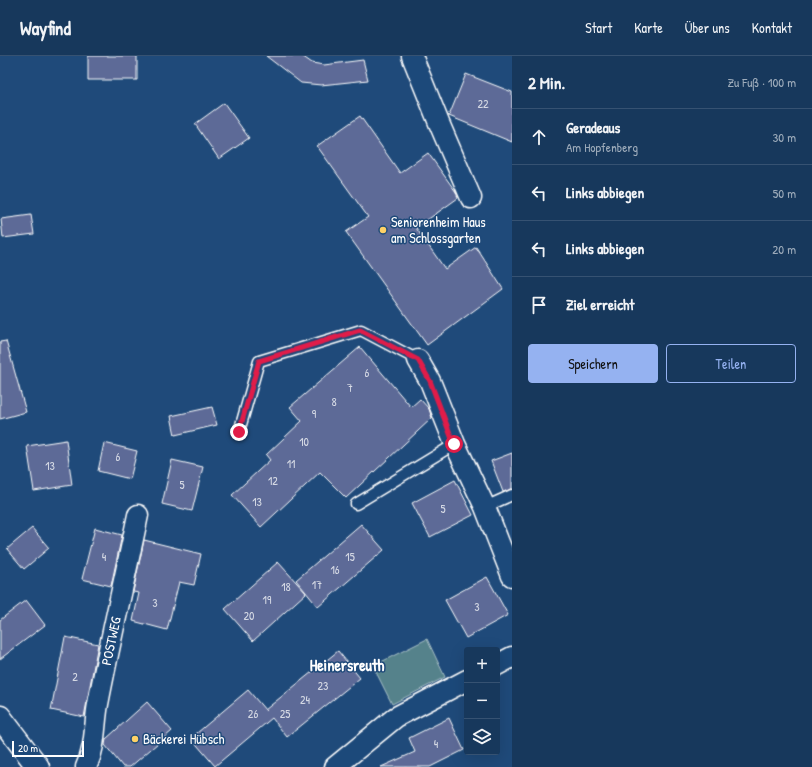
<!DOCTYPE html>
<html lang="de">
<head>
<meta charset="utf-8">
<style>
  :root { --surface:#17385c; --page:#244365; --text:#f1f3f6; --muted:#9eacbb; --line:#365272; --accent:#95b2f1 }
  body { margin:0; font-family:"Patrick Hand",sans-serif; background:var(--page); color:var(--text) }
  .controls { position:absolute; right:12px; bottom:12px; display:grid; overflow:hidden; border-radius:4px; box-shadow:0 4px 16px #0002 }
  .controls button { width:36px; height:36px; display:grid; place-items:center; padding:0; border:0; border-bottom:1px solid var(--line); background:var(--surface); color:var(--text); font:20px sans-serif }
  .scale { position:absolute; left:12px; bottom:10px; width:72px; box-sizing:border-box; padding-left:4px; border:2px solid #fff; border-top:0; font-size:11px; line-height:14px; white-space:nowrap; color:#fff; -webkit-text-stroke:3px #1f4a7a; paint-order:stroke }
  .stop { position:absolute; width:12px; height:12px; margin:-9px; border:3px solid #e11d48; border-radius:50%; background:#fff }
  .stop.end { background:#e11d48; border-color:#fff; box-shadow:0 1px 4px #0008 }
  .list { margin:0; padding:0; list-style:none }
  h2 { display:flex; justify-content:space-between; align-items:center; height:52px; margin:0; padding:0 16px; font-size:17px }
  h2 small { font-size:13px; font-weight:400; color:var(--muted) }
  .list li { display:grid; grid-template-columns:26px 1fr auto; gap:12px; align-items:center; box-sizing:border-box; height:56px; padding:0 16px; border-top:1px solid var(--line) }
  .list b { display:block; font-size:15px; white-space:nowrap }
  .list p { margin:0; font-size:13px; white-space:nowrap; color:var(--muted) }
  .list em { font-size:13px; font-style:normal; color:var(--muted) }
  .actions { display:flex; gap:8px; padding:12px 16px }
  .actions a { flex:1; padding:9px 0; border:1px solid var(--accent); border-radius:4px; text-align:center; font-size:14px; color:var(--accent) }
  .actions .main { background:var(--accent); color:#111 }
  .icon { flex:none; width:22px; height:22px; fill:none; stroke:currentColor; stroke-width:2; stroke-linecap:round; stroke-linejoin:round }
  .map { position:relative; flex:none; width:512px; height:711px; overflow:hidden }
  header { display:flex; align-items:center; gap:24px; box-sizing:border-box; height:56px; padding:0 20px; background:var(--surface); border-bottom:1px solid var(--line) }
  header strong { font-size:19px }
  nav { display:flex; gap:22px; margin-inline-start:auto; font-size:14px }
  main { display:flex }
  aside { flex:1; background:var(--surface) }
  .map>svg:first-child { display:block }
  .green { fill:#54828b; stroke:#aac0c5 }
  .building { fill:#5d6a97; stroke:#fff }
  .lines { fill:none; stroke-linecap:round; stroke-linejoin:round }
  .service-casing { stroke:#fff; stroke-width:13 }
  .minor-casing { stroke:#fff; stroke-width:23 }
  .primary-casing { stroke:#fff; stroke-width:25 }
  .service { stroke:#1f4a7a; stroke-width:10 }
  .minor { stroke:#1f4a7a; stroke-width:20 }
  .primary { stroke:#1f4a7a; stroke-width:22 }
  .route { stroke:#e11d48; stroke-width:5 }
  .poi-dot { fill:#ffd166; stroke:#1f4a7a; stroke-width:1.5 }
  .labels { text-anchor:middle; stroke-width:3; stroke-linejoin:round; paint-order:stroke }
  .number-label { font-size:12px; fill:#d6dae5 }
  .poi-label { font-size:14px; fill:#fff; stroke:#1f4a7a; text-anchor:start }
  .street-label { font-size:14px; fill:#fff; stroke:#1f4a7a }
  .quarter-label { font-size:16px; font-weight:bold; fill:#fff; stroke:#1f4a7a }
</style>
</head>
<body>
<header>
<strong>Wayfind</strong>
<nav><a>Start</a><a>Karte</a><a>Über uns</a><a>Kontakt</a></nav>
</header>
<main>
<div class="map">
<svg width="512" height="711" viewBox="0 0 512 711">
  <rect width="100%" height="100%" fill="#1f4a7a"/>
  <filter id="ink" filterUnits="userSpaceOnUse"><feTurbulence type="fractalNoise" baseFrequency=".025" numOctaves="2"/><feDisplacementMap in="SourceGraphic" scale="8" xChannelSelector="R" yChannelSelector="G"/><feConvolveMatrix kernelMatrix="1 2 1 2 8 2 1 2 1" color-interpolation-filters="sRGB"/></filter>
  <g filter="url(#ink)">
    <path class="green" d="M 427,583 L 445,621 L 392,648 L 373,610 Z"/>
    <path class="building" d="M 88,0 L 137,0 L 137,24 L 88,24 Z
      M 266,0 L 302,0 L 312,7 L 324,9 L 363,4 L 368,24 L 321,29 L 301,27 Z
      M 466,18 L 512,36 L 512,86 L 449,60 Z
      M 224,47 L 249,82 L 219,103 L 195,68 Z
      M 360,60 L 400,117 L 428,97 L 456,136 L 458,142 L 416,172 L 445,213 L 476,191 L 503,233 L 427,289 L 346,176 L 368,161 L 317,90 Z
      M 31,159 L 34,178 L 3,182 L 1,163 Z
      M 6,285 L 26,356 L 0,363 L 0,286 Z
      M 360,291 L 411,351 L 420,343 L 429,353 L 432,362 L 346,442 L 320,416 L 261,471 L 232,439 L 270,404 L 266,399 L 302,365 L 290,351 Z
      M 212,351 L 217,369 L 175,379 L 171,360 Z
      M 66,384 L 72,429 L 34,435 L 27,390 Z
      M 104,387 L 137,395 L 130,423 L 98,415 Z
      M 512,397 L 512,433 L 503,436 L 491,405 Z
      M 172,404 L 203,411 L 192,455 L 162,448 Z
      M 455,424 L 473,459 L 430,481 L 412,447 Z
      M 361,468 L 384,494 L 318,551 L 296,524 Z
      M 32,472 L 49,492 L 24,513 L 7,493 Z
      M 95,472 L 122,479 L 111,530 L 82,523 Z
      M 144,484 L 201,498 L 194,529 L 179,526 L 167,574 L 133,565 L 139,537 L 133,536 Z
      M 278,506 L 306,537 L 253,585 L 225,553 Z
      M 487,521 L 508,559 L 466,582 L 445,544 Z
      M 26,544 L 45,569 L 0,603 L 0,564 Z
      M 65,581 L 98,588 L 84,661 L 51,654 Z
      M 338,595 L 360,622 L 287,681 L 272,662 L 215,710 L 191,682 L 248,634 L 266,655 L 265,654 Z
      M 147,646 L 172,675 L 130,711 L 123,711 L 105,689 L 106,683 Z
      M 449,662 L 464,694 L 430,711 L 381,711 L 415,696 L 409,682 Z"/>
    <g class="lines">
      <defs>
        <path id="service" d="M 239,376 L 259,305 L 361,274 L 418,304
          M 356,448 L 455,388
          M 485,451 L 512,439"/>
        <path id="minor" d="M 412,0 L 439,67 L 471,142
          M 418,304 L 430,325 L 455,388 L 485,451 L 512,520
          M 497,609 L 512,601
          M 86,711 C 96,691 94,670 98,648 C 110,585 125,522 138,459
          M 335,711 L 396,661 L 467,624"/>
        <path id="primary" d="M 0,661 L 38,711"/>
      </defs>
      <use href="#service" class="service-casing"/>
      <use href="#minor" class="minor-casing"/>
      <use href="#primary" class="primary-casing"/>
      <use href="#service" class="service"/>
      <use href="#minor" class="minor"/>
      <use href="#primary" class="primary"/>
    </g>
  </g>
  <g class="lines" filter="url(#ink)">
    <path class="route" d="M 239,376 L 259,305 L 360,274 L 418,304 L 430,325 L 454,388"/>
  </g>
  <g class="poi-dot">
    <circle cx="383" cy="174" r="4"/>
    <circle cx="135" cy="683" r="4"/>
  </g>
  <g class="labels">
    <g class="number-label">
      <text x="483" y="52">22</text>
      <text x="367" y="321">6</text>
      <text x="350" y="336">7</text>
      <text x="334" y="350">8</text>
      <text x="314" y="362">9</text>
      <text x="304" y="390">10</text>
      <text x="118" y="405">6</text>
      <text x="291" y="412">11</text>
      <text x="50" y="414">13</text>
      <text x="273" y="429">12</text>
      <text x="182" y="433">5</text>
      <text x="257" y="450">13</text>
      <text x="443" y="457">5</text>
      <text x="104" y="505">4</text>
      <text x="350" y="505">15</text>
      <text x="335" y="518">16</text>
      <text x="317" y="533">17</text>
      <text x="286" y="535">18</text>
      <text x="267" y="548">19</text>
      <text x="155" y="551">3</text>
      <text x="477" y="555">3</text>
      <text x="249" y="564">20</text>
      <text x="75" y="625">2</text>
      <text x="323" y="634">23</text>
      <text x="305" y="648">24</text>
      <text x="253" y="662">26</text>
      <text x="285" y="662">25</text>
      <text x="436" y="692">4</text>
    </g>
    <g class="poi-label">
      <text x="391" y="171">Seniorenheim Haus<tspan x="391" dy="16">am Schlossgarten</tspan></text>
      <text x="143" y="688">Bäckerei Hübsch</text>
    </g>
    <g class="street-label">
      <text transform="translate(111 585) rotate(-78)" y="5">POSTWEG</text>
    </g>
    <g class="quarter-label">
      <text x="347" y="615">Heinersreuth</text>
    </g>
  </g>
</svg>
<div class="controls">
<button>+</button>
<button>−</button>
<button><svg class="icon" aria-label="layers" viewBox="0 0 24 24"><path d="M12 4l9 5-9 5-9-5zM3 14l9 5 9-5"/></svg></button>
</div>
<div class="scale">20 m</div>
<div class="stop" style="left:454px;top:388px"></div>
<div class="stop end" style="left:239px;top:376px"></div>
</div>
<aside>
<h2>2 Min.<small>Zu Fuß · 100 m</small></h2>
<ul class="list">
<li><svg class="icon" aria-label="ahead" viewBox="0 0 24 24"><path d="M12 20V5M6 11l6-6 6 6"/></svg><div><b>Geradeaus</b><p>Am Hopfenberg</p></div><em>30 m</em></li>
<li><svg class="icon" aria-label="left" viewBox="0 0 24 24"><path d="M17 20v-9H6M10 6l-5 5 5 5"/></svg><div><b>Links abbiegen</b></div><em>50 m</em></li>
<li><svg class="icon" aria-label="left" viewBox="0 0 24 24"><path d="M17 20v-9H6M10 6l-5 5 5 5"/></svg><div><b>Links abbiegen</b></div><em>20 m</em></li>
<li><svg class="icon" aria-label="arrive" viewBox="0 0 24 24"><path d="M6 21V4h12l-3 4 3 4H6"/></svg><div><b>Ziel erreicht</b></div></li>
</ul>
<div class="actions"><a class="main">Speichern</a><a>Teilen</a></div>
</aside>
</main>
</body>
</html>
